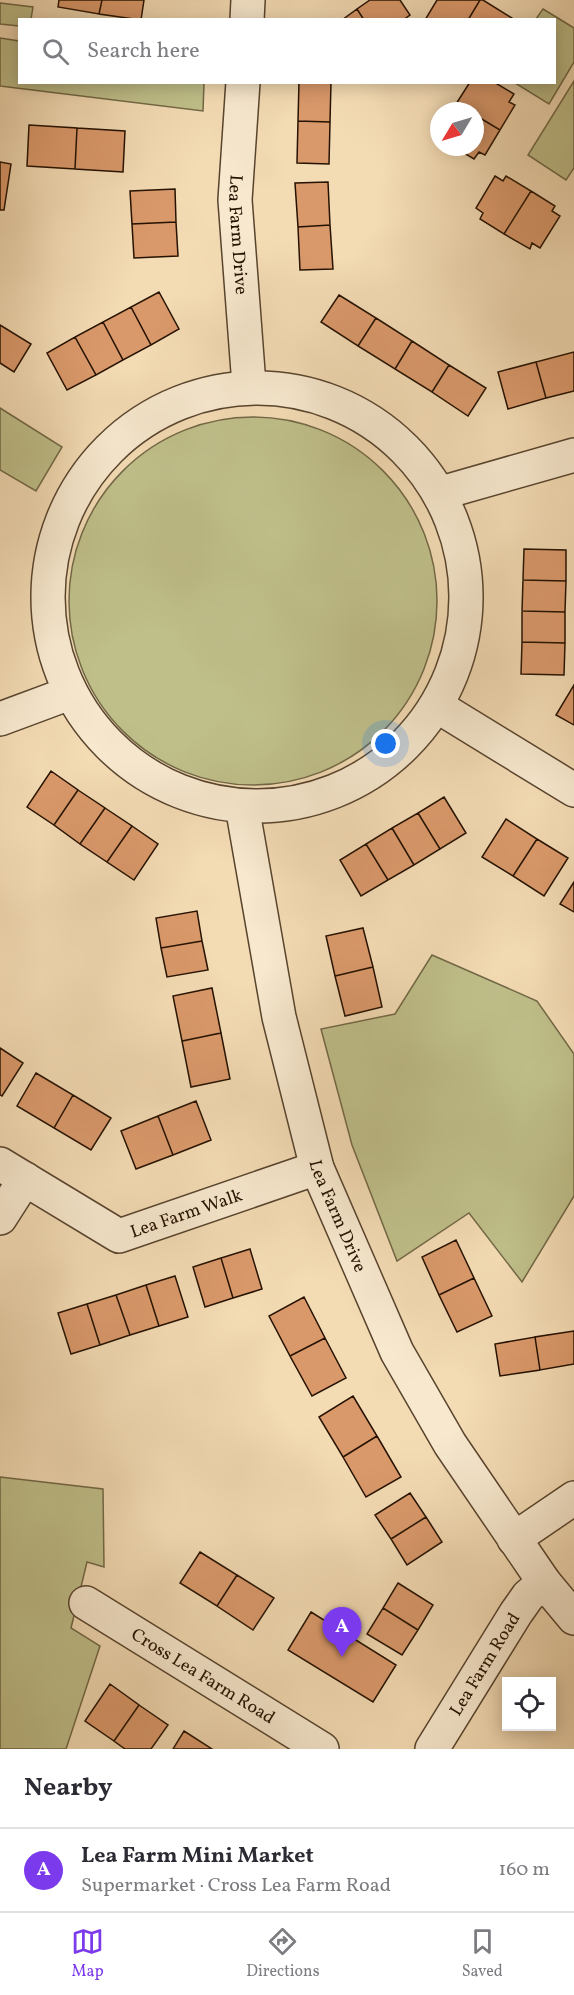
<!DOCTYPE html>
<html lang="en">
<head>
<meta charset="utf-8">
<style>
  :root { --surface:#fff; --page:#f7f7f7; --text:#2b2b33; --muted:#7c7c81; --line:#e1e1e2; --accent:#7c3aed }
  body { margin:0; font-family:Vollkorn,serif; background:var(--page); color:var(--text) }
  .controls { position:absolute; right:18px; bottom:18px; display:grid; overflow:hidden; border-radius:0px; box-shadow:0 3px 15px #0003 }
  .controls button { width:54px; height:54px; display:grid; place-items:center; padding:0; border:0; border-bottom:2px solid var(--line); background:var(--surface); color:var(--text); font:30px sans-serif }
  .compass { position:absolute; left:430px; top:102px; width:54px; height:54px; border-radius:50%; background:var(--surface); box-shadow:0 3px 15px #0003; rotate:232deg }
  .you { position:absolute; left:386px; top:744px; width:21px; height:21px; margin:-15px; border:4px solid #fff; border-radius:50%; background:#1a73e8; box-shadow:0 0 0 9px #1a73e833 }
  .badge { display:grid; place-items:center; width:39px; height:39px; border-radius:50%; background:var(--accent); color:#fff; font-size:20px; font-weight:700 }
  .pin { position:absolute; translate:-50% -50px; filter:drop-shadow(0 2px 3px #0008) }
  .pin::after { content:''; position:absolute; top:32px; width:21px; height:18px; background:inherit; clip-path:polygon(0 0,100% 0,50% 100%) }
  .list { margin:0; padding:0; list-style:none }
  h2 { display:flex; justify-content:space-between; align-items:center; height:78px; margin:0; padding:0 24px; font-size:26px }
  h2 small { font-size:20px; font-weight:400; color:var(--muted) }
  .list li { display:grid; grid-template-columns:39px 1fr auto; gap:18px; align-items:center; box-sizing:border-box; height:84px; padding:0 24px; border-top:2px solid var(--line) }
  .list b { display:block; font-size:22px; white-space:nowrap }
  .list p { margin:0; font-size:20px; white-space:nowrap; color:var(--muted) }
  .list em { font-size:20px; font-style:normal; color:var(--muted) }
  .icon { flex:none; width:33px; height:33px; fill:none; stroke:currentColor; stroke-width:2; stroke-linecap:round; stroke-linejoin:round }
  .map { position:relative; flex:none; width:574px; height:1749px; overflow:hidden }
  .search { position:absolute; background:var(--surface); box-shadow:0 3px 15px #0003; left:18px; right:18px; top:18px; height:66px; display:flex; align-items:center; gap:15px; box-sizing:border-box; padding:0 21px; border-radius:0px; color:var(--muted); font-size:22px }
  .sheet { height:162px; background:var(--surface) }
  nav { display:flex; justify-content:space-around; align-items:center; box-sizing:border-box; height:84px; border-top:2px solid var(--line); background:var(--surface); font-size:16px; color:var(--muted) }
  nav a { display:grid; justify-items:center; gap:3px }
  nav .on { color:var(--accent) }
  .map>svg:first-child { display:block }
  .green { fill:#bfbf8a; stroke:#726846; stroke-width:1.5 }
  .building { fill:#da996b; stroke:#251201; stroke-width:1.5 }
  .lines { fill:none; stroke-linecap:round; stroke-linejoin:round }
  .minor-casing { stroke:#58442e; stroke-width:36 }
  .minor { stroke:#f7e8ce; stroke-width:33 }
  .labels { text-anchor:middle; stroke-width:5; stroke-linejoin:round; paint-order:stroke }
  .street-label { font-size:18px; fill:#251201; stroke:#f7e8ce }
</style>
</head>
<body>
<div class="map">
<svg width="574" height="1749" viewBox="0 0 574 1749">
  <rect width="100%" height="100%" fill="#f3dbb4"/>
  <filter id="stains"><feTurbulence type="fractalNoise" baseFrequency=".00333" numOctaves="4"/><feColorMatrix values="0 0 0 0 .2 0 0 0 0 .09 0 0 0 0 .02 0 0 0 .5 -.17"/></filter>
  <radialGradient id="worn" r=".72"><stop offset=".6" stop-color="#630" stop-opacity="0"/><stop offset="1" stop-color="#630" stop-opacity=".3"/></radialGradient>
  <path class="green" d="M 0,3 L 33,7 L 31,19 L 20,20 L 19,26 L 0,24 Z
    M 543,9 L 574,28 L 574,62 L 549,104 L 515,83 L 554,82 L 554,20 L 536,19 Z
    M 0,38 L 19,41 L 20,82 L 204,83 L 203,111 L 0,86 Z
    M 574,81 L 574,168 L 566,180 L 528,155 Z
    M 0,408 L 62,447 L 36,491 L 0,470 Z
    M69 601a184 184 0 1 1 368 0a184 184 0 1 1-368 0Z
    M 432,955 L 537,1001 L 574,1054 L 574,1196 L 522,1282 L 469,1213 L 397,1261 L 352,1145 L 321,1029 L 395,1014 Z
    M 0,1477 L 103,1489 L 104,1567 L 87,1562 L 71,1628 L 100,1646 L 66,1749 L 0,1749 Z"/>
  <path class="building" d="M 59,0 L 102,0 L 99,14 L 58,7 Z
    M 102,0 L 144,0 L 141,20 L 99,14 Z
    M 370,0 L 400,0 L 410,15 L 403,20 L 364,20 L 357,9 Z
    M 437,0 L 480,0 L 468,20 L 425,20 Z
    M 480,0 L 483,0 L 512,18 L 511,20 L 468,20 Z
    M 357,9 L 364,20 L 342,20 Z
    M 299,82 L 331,82 L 330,122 L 298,121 Z
    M 470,82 L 494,82 L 514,94 L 509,102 L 515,105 L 500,130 L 475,115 L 475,111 L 469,111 L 456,104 Z
    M 475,115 L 500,130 L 485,155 L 479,152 L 474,159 L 454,147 L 475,147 Z
    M 298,121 L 330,122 L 329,164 L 297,163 Z
    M 29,125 L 77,128 L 75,169 L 27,166 Z
    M 77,128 L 125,131 L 123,172 L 75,169 Z
    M 0,162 L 11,164 L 4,210 L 0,210 Z
    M 495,176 L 503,181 L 506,176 L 531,191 L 504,234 L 480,219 L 483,213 L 476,208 Z
    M 328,182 L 330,225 L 298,227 L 295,183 Z
    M 175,189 L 176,222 L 132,224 L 130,191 Z
    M 531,191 L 555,206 L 552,211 L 560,216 L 540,248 L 532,243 L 530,249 L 504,234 Z
    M 176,222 L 178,256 L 134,258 L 132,224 Z
    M 330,225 L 333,269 L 300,270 L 298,227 Z
    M 159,292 L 179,329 L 151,345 L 131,307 Z
    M 339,295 L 376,318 L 358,346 L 321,322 Z
    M 131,307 L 151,345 L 123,360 L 103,322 Z
    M 376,318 L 412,341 L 395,369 L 358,346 Z
    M 103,322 L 123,360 L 96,375 L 75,337 Z
    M 0,325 L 31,344 L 14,372 L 0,363 Z
    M 75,337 L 96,375 L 67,390 L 47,353 Z
    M 412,341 L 449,365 L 432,392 L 395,369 Z
    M 574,352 L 574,391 L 546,398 L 536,362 Z
    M 536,362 L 546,398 L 508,409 L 498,372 Z
    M 449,365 L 486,388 L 468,416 L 432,392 Z
    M 524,549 L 566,550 L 566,581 L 523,580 Z
    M 523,580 L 566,581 L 565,612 L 522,611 Z
    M 522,611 L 565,612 L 565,643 L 522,642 Z
    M 522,642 L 565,643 L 564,675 L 521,674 Z
    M 574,685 L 574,725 L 556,715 Z
    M 51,771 L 78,790 L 54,825 L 27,807 Z
    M 78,790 L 105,808 L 80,844 L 54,825 Z
    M 444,797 L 466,833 L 440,849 L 418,813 Z
    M 105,808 L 132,826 L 107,862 L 80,844 Z
    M 418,813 L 440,849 L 414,865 L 392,828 Z
    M 506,819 L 537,839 L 513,876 L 482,857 Z
    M 132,826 L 158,844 L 134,880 L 107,862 Z
    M 392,828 L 414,865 L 388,880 L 366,844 Z
    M 537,839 L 568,858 L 544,896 L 513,876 Z
    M 366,844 L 388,880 L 361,896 L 340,860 Z
    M 574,882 L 574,912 L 560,904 Z
    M 197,911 L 202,941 L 161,948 L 156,918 Z
    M 363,928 L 373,967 L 335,976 L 326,936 Z
    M 202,941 L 208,970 L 167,977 L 161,948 Z
    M 373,967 L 382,1007 L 345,1016 L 335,976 Z
    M 212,988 L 221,1033 L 182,1041 L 173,996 Z
    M 221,1033 L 230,1079 L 191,1087 L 182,1041 Z
    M 0,1048 L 23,1063 L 2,1096 L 0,1095 Z
    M 36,1073 L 73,1095 L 54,1128 L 17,1106 Z
    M 73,1095 L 111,1118 L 91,1150 L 54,1128 Z
    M 196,1101 L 211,1140 L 173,1155 L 158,1116 Z
    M 158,1116 L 173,1155 L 136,1169 L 121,1131 Z
    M 456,1240 L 474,1278 L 439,1295 L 422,1257 Z
    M 250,1249 L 262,1289 L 233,1298 L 221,1258 Z
    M 221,1258 L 233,1298 L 205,1307 L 193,1267 Z
    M 175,1276 L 188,1317 L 159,1326 L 146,1285 Z
    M 474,1278 L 492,1316 L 457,1332 L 439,1295 Z
    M 146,1285 L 159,1326 L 130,1335 L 116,1295 Z
    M 116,1295 L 130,1335 L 100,1345 L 87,1304 Z
    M 304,1297 L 325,1338 L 290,1356 L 269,1316 Z
    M 87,1304 L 100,1345 L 71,1354 L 58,1313 Z
    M 574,1331 L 574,1364 L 540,1370 L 535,1337 Z
    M 535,1337 L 540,1370 L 500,1376 L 495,1344 Z
    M 325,1338 L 346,1378 L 312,1396 L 290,1356 Z
    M 353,1396 L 377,1436 L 343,1457 L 319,1417 Z
    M 377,1436 L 401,1477 L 366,1497 L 343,1457 Z
    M 410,1493 L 426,1517 L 391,1539 L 375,1515 Z
    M 426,1517 L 442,1542 L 407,1565 L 391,1539 Z
    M 200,1552 L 237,1575 L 217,1606 L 180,1583 Z
    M 237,1575 L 274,1598 L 253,1630 L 217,1606 Z
    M 398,1583 L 433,1605 L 418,1630 L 383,1608 Z
    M 383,1608 L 418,1630 L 402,1655 L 367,1634 Z
    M 311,1612 L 396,1665 L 373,1702 L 288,1650 Z
    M 110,1684 L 139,1705 L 114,1741 L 85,1721 Z
    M 139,1705 L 168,1725 L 151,1749 L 125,1749 L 114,1741 Z
    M 184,1731 L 212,1749 L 173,1749 Z"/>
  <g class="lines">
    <defs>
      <g id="minor">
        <path d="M 247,20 L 248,0"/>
        <path id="s1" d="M 243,82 L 235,200 L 249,385"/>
        <circle cx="257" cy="597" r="209"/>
        <path d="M 441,493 L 574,455"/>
        <path d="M 437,706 L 574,790"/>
        <path d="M 0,719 L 70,693"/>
        <path id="s2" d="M 242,806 L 279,1017 L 317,1168 L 397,1352 L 450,1444 L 544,1582 L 574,1618"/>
        <path id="s3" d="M 0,1164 L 119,1236 L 317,1168"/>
        <path d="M 0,1218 L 25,1179"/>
        <path d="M 514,1539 L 574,1498"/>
        <path id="s4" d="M 86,1603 L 322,1749"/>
        <path id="s5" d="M 432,1749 L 516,1613 L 528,1596 L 544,1582"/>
      </g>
    </defs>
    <use href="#minor" class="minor-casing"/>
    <use href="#minor" class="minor"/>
  </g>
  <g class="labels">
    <g class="street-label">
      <text dy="6" stroke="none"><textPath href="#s1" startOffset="153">Lea Farm Drive</textPath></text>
      <text dy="6" stroke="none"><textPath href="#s3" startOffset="210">Lea Farm Walk</textPath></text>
      <text dy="6" stroke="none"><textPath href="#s2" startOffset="422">Lea Farm Drive</textPath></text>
      <text dy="6" stroke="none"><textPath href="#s5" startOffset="100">Lea Farm Road</textPath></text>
      <text dy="6" stroke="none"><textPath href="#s4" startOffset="138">Cross Lea Farm Road</textPath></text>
    </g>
  </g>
  <rect width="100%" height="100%" filter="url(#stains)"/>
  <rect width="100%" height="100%" fill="url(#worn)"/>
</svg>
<div class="controls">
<button><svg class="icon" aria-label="locate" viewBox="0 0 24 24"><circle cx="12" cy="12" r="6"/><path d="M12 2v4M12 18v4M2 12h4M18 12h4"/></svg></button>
</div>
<svg class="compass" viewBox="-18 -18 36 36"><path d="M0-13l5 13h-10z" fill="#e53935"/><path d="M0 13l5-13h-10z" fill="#7c7c81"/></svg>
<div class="you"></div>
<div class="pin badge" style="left:342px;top:1657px">A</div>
<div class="search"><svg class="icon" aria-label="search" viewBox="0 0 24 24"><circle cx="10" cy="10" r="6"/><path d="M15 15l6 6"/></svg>Search here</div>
</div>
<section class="sheet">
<h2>Nearby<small></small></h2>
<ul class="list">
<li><span class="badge">A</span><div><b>Lea Farm Mini Market</b><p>Supermarket · Cross Lea Farm Road</p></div><em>160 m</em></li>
</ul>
</section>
<nav>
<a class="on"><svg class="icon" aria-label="map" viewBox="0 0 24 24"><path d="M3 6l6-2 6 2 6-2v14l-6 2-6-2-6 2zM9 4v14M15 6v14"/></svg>Map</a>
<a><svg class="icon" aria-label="directions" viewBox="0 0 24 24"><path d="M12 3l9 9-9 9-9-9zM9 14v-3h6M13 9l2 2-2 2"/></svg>Directions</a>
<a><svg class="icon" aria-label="saved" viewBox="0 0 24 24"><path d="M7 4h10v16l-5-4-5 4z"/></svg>Saved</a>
</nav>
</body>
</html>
